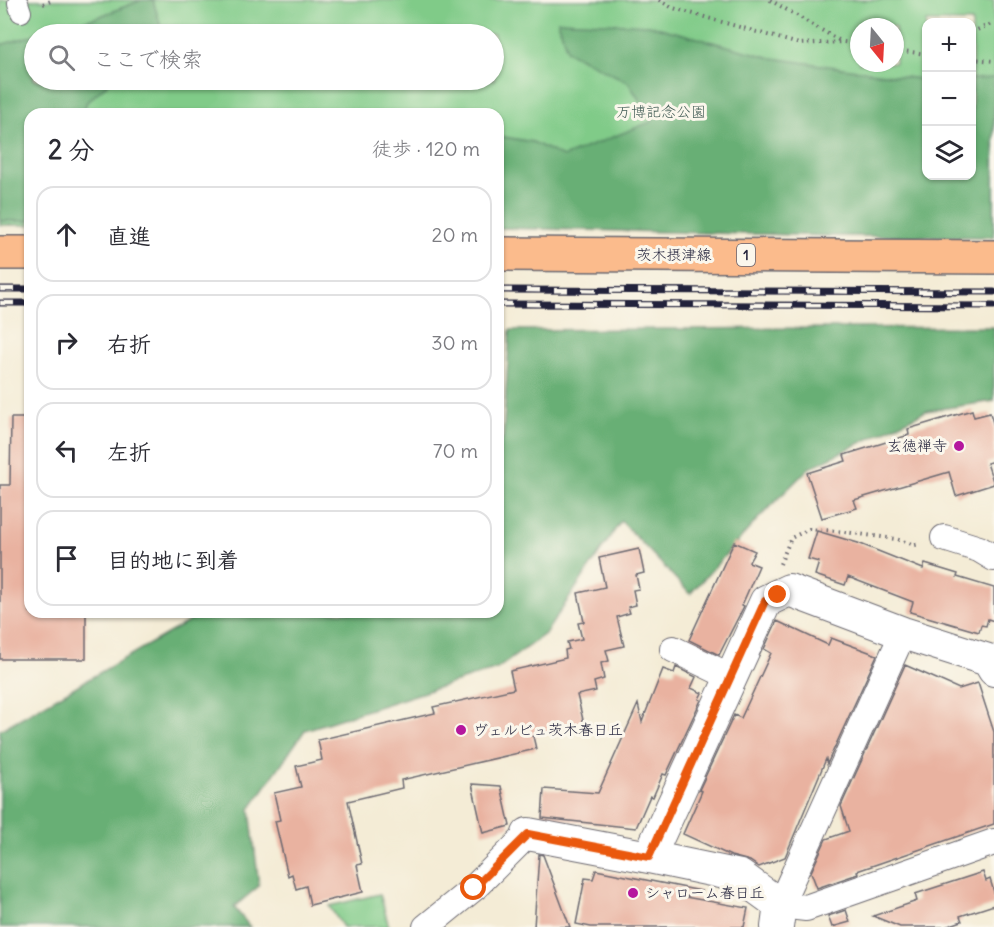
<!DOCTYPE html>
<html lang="ja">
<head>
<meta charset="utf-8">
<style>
  :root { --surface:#fff; --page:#f2f2f3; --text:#2b2b33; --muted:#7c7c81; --line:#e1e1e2 }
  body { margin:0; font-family:Delius,"Klee One",sans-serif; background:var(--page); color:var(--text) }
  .controls { position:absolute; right:18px; top:18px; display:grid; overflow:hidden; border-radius:12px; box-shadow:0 2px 4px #0004 }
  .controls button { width:54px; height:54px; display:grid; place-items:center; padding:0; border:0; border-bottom:2px solid var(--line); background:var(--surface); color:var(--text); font:30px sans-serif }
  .compass { position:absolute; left:850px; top:18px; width:54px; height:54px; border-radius:50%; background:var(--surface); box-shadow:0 2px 4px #0004; rotate:162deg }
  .stop { position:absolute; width:18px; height:18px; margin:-14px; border:4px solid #ea580c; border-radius:50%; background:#fff }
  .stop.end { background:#ea580c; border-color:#fff; box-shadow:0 2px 6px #0008 }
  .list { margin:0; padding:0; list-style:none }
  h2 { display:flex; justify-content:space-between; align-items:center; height:78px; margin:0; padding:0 24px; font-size:26px }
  h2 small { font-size:20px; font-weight:400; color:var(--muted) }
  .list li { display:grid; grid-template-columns:39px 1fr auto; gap:18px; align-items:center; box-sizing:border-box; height:96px; margin:0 12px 12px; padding:0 12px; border:2px solid var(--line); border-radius:18px }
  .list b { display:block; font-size:22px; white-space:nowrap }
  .list em { font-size:20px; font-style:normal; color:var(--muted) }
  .icon { flex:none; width:33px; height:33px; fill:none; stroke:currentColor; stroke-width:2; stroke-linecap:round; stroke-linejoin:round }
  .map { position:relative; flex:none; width:994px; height:927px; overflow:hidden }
  .search { position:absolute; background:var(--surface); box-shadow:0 2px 4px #0004; left:24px; top:24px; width:480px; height:66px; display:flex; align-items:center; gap:15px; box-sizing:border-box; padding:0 21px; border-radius:33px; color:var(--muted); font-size:22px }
  .panel { position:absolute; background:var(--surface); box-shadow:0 2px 4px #0004; left:24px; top:108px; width:480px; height:510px; border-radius:18px }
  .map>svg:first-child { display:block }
  .green { fill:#80cb88; stroke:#517662; stroke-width:1.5; fill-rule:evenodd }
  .forest { fill:#68af74; stroke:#456858; stroke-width:1.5 }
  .building { fill:#e9b2a0 }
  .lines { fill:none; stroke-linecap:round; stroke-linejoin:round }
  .pedestrian-casing { stroke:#6c6971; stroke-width:22 }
  .minor-casing { stroke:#6c6971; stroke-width:28 }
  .tertiary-casing { stroke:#6c6971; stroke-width:34 }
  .primary-casing { stroke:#6c6971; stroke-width:36 }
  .path { stroke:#6c6971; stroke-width:4; stroke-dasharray:1.5 4.5; stroke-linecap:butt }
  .pedestrian { stroke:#fff; stroke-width:20 }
  .minor { stroke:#fff; stroke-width:26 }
  .tertiary { stroke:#fff; stroke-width:32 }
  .primary { stroke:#fbbb8c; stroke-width:33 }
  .rail-casing { stroke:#22223b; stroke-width:7 }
  .rail { stroke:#fbf7ec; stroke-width:4.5; stroke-dasharray:14; stroke-linecap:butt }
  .route { stroke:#ea580c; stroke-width:8 }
  .poi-dot { fill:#b5179e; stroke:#fbf7ec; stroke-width:2 }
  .labels { text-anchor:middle; stroke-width:6; stroke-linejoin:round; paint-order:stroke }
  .shield { fill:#fbf7ec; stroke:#636270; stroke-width:1.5 }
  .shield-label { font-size:14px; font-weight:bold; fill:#22223b }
  .park-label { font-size:15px; fill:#435d56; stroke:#fbf7ec }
  .street-label { font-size:15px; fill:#22223b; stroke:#fbf7ec }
  .poi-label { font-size:15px; fill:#22223b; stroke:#fbf7ec; text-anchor:start }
</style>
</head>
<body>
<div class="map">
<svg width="994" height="927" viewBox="0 0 994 927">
  <rect width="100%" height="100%" fill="#fbf7ec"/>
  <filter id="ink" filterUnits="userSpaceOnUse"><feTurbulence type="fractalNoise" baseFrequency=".0167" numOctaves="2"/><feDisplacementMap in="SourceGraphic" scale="12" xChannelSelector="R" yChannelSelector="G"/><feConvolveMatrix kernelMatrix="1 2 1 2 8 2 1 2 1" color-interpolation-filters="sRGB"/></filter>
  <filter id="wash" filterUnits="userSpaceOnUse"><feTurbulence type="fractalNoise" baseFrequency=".008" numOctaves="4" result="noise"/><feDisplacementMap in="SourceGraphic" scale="24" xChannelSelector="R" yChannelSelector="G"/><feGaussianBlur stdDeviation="1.35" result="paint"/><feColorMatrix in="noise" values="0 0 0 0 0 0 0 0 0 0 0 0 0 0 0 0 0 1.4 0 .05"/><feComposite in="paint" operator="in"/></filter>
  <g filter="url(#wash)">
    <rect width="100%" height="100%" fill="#f4ecd6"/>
    <path class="green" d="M 0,0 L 994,0 L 994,225 L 498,224 L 498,114 L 30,114 L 30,225 L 0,225 ZM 926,22 L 972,22 L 972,176 L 926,176 ZM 859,27 L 895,27 L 895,63 L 859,63 ZM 34,34 L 494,34 L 494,80 L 34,80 Z
      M 380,894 L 389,927 L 343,927 L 329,906 Z"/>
    <path class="forest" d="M 142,0 L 153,0 L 163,34 L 36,34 L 95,18 Z
      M 558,21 L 649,25 L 772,58 L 926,80 L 926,176 L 972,176 L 972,79 L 994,78 L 994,237 L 836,236 L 498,228 L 498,136 L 533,142 L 563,157 L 653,121 L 628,82 L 567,51 Z
      M 34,35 L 34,80 L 112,80 L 86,103 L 84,114 L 30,114 L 30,221 L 0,221 L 0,45 Z
      M 994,327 L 994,401 L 926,411 L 809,468 L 759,518 L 690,594 L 621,521 L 545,634 L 497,669 L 305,730 L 250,809 L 259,886 L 234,907 L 250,927 L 0,927 L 0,730 L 205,612 L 498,612 L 498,442 L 503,439 L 510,330 Z"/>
    <g id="blocks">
      <path class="building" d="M 972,410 L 974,417 L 990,413 L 994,426 L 994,461 L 987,463 L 994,484 L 956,496 L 949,472 L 854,500 L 857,508 L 822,518 L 807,473 L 846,461 L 844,455 L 909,435 L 908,429 Z
        M 11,418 L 30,418 L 30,612 L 86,612 L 86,659 L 0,659 L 0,485 L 10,485 Z
        M 817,531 L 858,543 L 923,569 L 925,564 L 958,574 L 957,577 L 994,588 L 994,621 L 988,619 L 986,626 L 981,625 L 979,632 L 910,612 L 913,602 L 848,577 L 845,585 L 815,575 L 819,562 L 808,559 Z
        M 734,542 L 755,551 L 749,562 L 759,566 L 742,605 L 744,606 L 719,655 L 689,640 Z
        M 639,549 L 644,573 L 636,575 L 639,589 L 633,590 L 636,605 L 628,607 L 630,613 L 617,617 L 624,646 L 606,650 L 609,661 L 601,663 L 604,679 L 594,682 L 596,691 L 577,695 L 584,724 L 533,736 L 536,749 L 401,780 L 402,788 L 348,801 L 362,864 L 357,865 L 363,892 L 310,905 L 306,886 L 296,889 L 292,874 L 288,876 L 275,821 L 280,820 L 274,793 L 301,787 L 296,766 L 322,760 L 318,740 L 435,713 L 433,707 L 514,689 L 510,671 L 566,658 L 565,650 L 569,649 L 567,642 L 582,639 L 578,623 L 584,622 L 578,593 L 605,587 L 599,558 Z
        M 777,621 L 828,645 L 831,638 L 877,655 L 827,764 L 826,759 L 785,857 L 759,867 L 750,861 L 731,856 L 683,834 L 702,791 L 699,790 L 734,715 L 741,718 L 771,653 L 764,649 Z
        M 905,665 L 959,689 L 978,683 L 994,732 L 994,824 L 857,871 L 858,874 L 817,888 L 811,872 L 826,839 L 849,831 L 841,806 Z
        M 676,667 L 696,677 L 691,688 L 702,693 L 699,699 L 701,700 L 666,775 L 663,774 L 653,797 L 650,796 L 636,828 L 542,818 L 544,789 L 598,793 L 638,704 L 642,722 L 663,669 L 674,673 Z
        M 472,784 L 501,786 L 510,826 L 483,833 Z
        M 539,854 L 543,855 L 570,927 L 534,927 Z
        M 596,870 L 701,891 L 685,897 L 748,908 L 744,927 L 591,927 L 576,924 L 585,878 L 593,879 Z
        M 983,872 L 986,881 L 990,879 L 994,892 L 994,905 L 960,916 L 962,921 L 945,927 L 900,927 L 873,916 L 917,901 L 915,894 Z
        M 846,910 L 850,922 L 832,927 L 828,916 Z"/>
    </g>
  </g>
  <g filter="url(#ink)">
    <use href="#blocks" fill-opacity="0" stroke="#6c6971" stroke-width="1.5"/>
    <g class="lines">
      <defs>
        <path id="pedestrian" d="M 18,3 L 21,12"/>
        <path id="minor" d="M 944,538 L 979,549 L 994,558
          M 903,633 L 780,905 L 806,908 L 994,842
          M 673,649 L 731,677
          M 426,927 L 474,888 L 528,834"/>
        <path id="tertiary" d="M 528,834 L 649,857 L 740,876 L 780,905 L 777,927
          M 649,857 L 766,601 L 789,590 L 903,633 L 988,660 L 994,670"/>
        <path id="primary" d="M 0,253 L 30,253
          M 498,254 L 994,257"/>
      </defs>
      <use href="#pedestrian" class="pedestrian-casing"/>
      <use href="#minor" class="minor-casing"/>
      <use href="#tertiary" class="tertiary-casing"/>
      <use href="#primary" class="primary-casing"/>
      <path class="path" d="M 659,0 L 673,8 L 799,44 L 843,42 L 859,44
        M 770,0 L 842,42
        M 43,4 L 54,0
        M 972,32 L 994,23
        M 895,50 L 926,54
        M 972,59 L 994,61
        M 498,289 L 994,291
        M 0,290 L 30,290
        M 780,564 L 791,538 L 809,529 L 837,531 L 896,539 L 915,545 L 920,544"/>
      <use href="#pedestrian" class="pedestrian"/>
      <use href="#minor" class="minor"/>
      <use href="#tertiary" class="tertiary"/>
      <use href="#primary" class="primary"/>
      <defs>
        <path id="rail" d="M 0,289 L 30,289
          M 498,290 L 994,292
          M 0,303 L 30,303
          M 498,304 L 994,306"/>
      </defs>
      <use href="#rail" class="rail-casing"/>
      <use href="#rail" class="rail"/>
    </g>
  </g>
  <g class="lines" filter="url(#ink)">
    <path class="route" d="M 474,888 L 528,834 L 649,857 L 765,601 L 778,595"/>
  </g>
  <g class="poi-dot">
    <circle cx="959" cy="446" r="6"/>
    <circle cx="461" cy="730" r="6"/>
    <circle cx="633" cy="893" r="6"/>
  </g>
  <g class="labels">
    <rect class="shield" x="737" y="244" width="18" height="22" rx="4.5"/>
    <g class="shield-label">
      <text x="746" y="260">1</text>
    </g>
    <g class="park-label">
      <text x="661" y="117">万博記念公園</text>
    </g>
    <g class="street-label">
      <text x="674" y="260">茨木摂津線</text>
    </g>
    <g class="poi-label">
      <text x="947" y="451" text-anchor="end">玄徳禅寺</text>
      <text x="473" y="735">ヴェルビュ茨木春日丘</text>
      <text x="645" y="898">シャローム春日丘</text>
    </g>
  </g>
</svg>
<div class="controls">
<button>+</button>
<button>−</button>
<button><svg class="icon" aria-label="layers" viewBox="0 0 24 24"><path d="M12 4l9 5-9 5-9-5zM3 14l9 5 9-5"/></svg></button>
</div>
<svg class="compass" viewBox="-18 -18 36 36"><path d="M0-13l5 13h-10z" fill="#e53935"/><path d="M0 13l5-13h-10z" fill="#7c7c81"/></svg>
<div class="stop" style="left:474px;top:888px"></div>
<div class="stop end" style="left:778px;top:595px"></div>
<div class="search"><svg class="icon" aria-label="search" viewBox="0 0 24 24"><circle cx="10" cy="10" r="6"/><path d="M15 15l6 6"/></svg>ここで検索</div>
<section class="panel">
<h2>2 分<small>徒歩 · 120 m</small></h2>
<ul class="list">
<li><svg class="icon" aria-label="ahead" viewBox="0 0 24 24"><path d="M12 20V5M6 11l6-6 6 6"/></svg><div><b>直進</b></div><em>20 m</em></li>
<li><svg class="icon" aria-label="right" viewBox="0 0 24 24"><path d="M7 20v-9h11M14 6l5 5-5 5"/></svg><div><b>右折</b></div><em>30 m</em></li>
<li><svg class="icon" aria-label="left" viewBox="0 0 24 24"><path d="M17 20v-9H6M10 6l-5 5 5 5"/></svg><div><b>左折</b></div><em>70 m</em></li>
<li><svg class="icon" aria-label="arrive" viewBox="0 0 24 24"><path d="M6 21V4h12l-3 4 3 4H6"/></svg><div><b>目的地に到着</b></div></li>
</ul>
</section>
</div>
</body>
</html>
